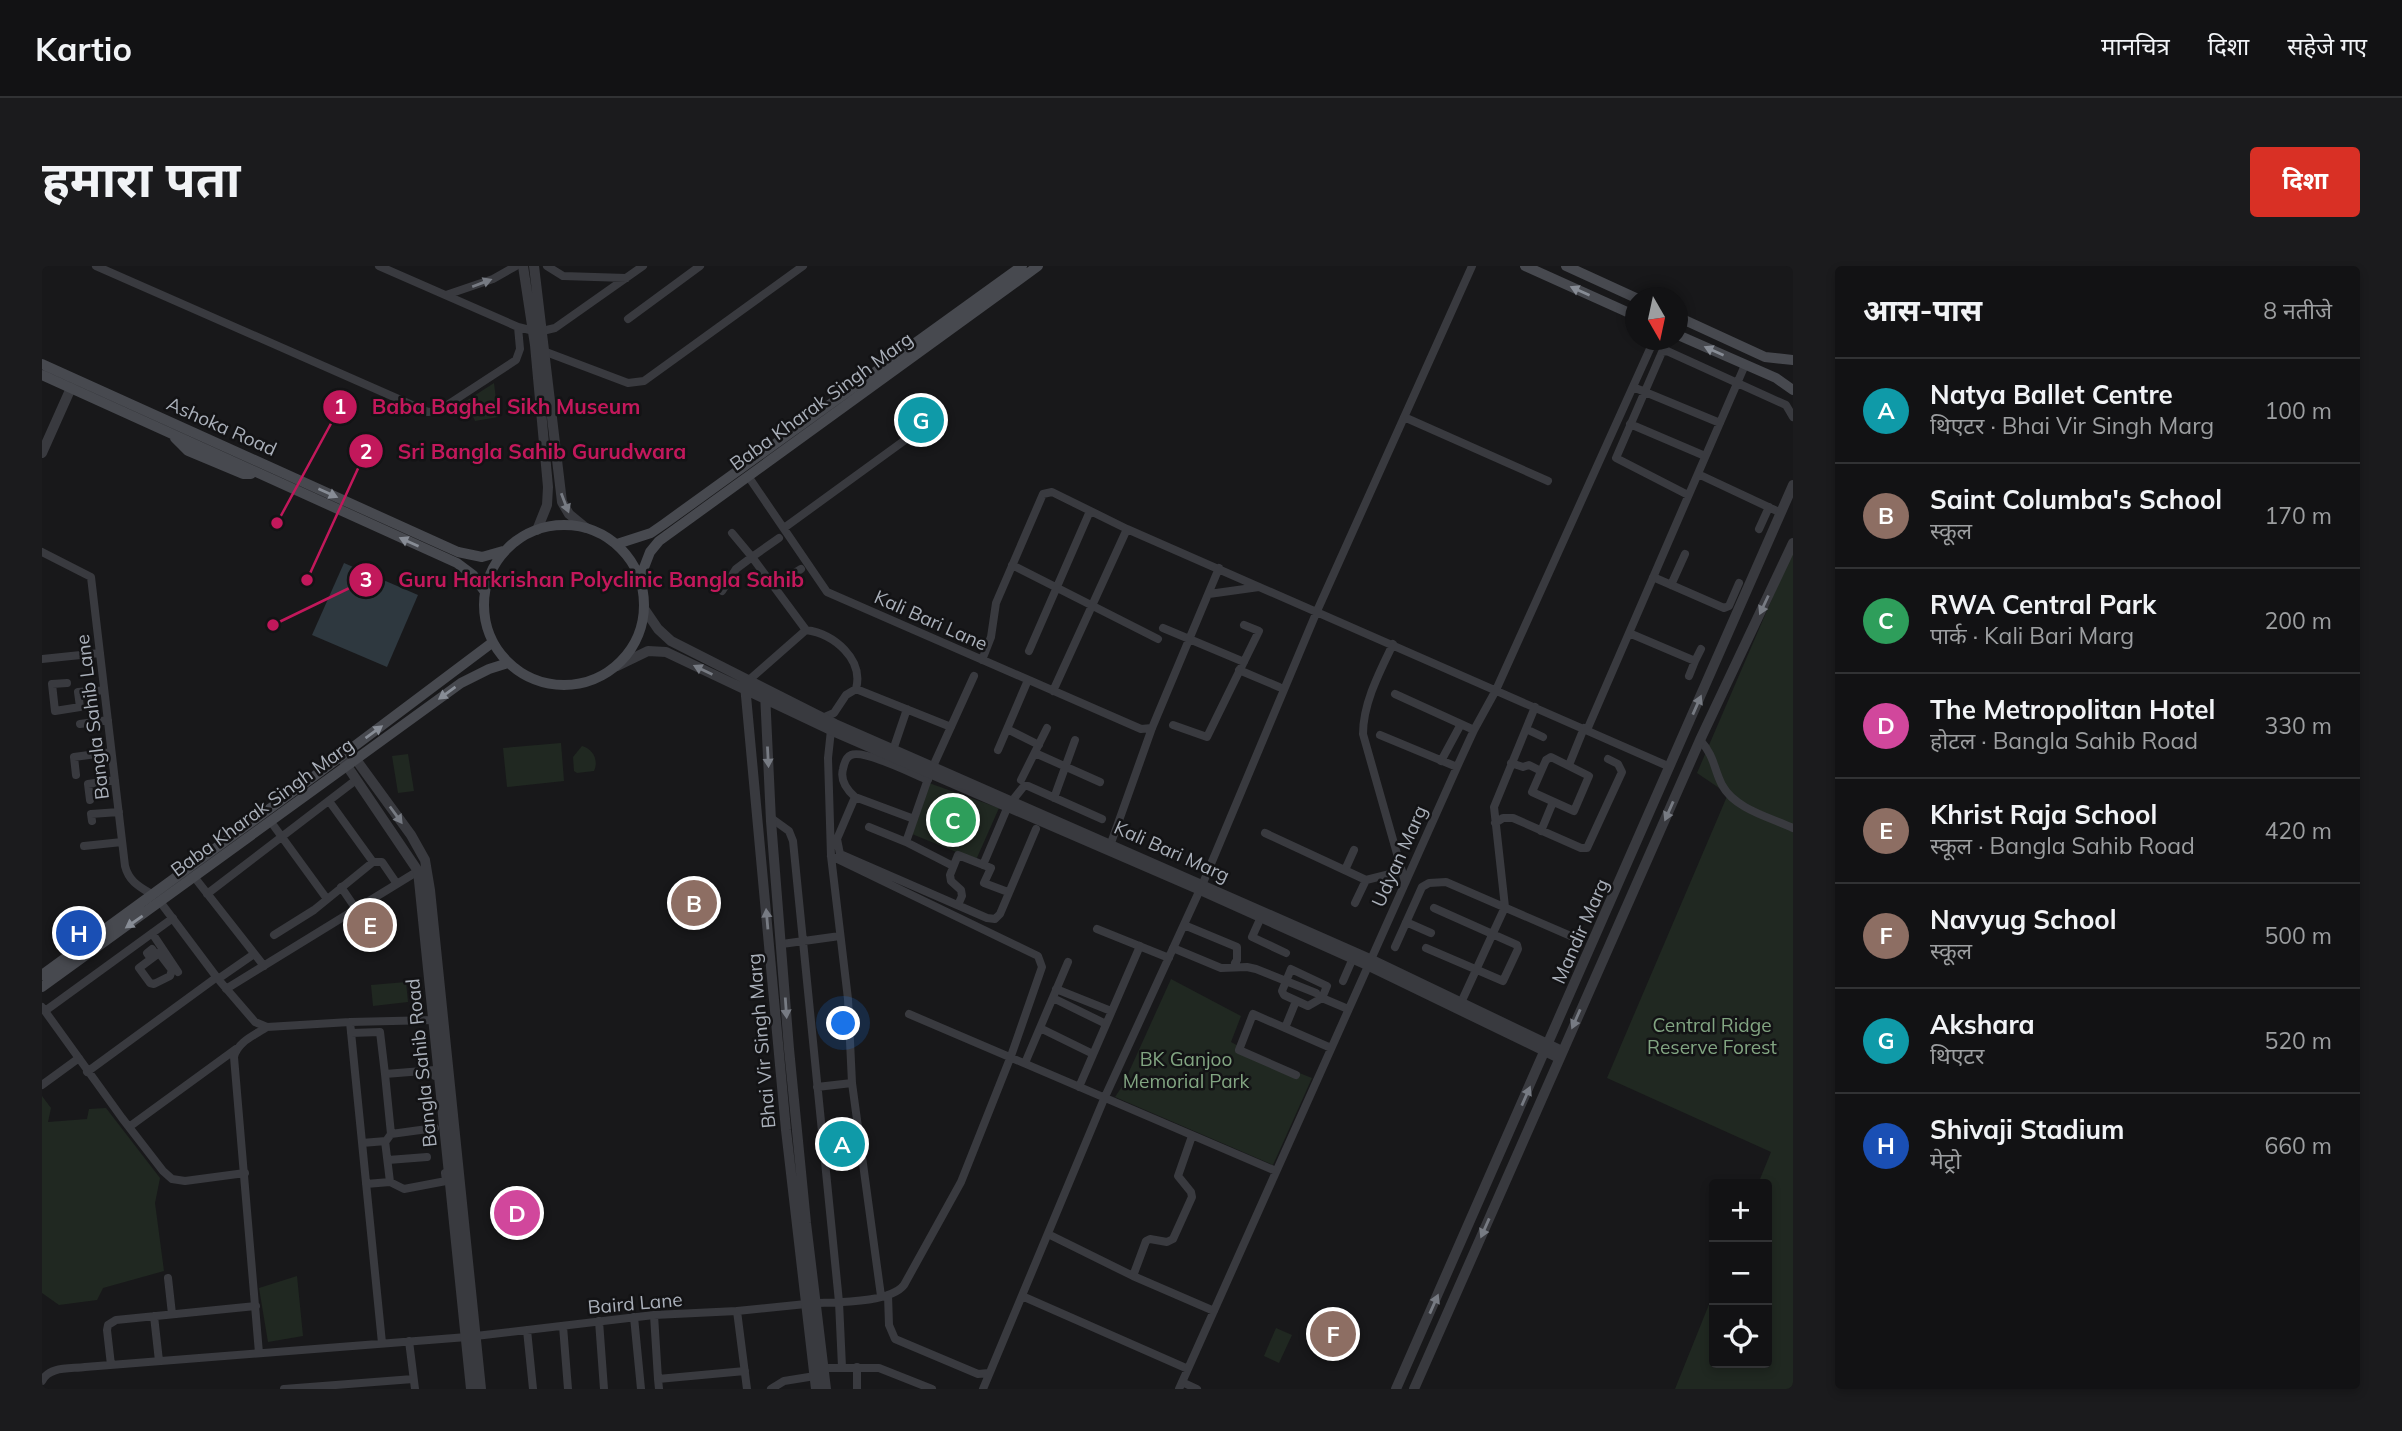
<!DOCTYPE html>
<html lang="hi">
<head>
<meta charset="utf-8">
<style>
  :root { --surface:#121214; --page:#1b1b1d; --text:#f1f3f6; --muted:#9c9ea0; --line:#313234; --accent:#d93025 }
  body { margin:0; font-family:Mulish,"Noto Sans Devanagari",sans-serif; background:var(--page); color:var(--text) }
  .controls { position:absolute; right:21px; bottom:21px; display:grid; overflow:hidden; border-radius:7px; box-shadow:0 4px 10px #0003 }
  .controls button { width:63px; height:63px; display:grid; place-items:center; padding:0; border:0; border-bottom:2px solid var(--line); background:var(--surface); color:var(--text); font:35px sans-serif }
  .compass { position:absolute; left:1583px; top:21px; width:63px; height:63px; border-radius:50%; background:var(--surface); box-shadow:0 4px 10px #0003; rotate:171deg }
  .you { position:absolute; left:802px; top:758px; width:24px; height:24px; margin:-18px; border:5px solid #fff; border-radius:50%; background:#1a73e8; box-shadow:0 0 0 10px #1a73e833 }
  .badge { display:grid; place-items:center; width:46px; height:46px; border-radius:50%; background:var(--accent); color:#fff; font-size:23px; font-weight:700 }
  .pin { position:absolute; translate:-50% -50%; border:4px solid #fff; box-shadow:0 2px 7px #0006 }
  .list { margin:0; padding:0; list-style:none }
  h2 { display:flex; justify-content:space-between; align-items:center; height:91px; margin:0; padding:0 28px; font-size:30px }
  h2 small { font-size:23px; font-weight:400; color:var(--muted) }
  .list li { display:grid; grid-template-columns:46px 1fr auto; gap:21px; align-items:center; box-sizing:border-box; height:105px; padding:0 28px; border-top:2px solid var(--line) }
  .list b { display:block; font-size:26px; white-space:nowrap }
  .list p { margin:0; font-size:23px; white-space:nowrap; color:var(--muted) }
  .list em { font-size:23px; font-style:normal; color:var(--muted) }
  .icon { flex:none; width:38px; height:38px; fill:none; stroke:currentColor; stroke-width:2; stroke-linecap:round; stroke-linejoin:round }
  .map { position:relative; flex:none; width:1751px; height:1123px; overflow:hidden; border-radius:7px }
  header { display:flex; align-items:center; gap:42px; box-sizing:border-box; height:98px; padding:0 35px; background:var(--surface); border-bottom:2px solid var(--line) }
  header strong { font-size:33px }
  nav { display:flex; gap:38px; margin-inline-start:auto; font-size:24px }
  .intro { display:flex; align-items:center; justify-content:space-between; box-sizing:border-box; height:168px; padding:0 42px }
  h1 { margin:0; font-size:49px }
  .button { padding:18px 32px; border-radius:7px; background:var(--accent); color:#fff; font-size:24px; font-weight:700 }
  main { display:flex; gap:42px; padding:0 42px }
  aside { flex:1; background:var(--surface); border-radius:7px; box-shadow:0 4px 10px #0003 }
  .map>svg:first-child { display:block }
  .green { fill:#202821 }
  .water { fill:#2e383f }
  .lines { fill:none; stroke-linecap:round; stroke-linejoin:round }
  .minor { stroke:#393a3f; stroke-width:8 }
  .tertiary { stroke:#393a3f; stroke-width:10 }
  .secondary { stroke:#47494f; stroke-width:10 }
  .oneway { fill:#777b83 }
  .oneway2 { fill:#878c95 }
  .labels { text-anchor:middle; stroke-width:5; stroke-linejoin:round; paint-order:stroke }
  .street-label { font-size:19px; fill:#aab0ba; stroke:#131315 }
  .park-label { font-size:19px; fill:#82a582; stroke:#131315 }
  .leader { fill:none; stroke:#c2185b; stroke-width:2.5 }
  .callout-dot { fill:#c2185b; stroke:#131315; stroke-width:2.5 }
  .mark-label { font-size:21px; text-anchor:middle; font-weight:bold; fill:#fff }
  .callout-label { font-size:21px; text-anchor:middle; font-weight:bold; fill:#c2185b; stroke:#131315; stroke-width:5; stroke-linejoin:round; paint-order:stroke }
</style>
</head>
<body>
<header>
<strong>Kartio</strong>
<nav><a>मानचित्र</a><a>दिशा</a><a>सहेजे गए</a></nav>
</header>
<div class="intro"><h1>हमारा पता</h1><a class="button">दिशा</a></div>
<main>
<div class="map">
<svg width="1751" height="1123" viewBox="0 0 1751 1123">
  <rect width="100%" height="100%" fill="#18181a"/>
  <path class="green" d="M 452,117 L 456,151 L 433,155 L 424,135 Z
    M 1751,284 L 1751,1123 L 1633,1123 L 1672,1026 L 1672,1097 L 1725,1097 L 1725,918 L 1716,918 L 1729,886 L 1565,812 L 1686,528 L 1655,507 Z
    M 519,477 L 522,515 L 465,521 L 461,482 Z
    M 540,480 C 551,483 557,494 552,505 L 535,507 L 532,505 L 531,491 Z
    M 366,488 L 372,525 L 356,527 L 350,490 Z
    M 887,517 L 957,542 L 934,594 L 865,566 Z
    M 1129,713 L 1199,750 L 1189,776 L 1217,791 L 1270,812 L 1231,899 L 1073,831 L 1081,819 Z
    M 364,716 L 366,736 L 331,740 L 329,719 Z
    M 0,830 L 9,842 L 6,856 L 45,853 L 47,843 L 64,842 L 118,912 L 113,937 L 122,1005 L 61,1022 L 55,1034 L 17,1039 L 0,1027 Z
    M 255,1010 L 261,1070 L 226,1076 L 217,1022 Z
    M 1234,1062 L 1250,1069 L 1237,1097 L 1222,1090 Z"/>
  <path class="water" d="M 302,297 L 376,329 L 345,401 L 270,369 Z"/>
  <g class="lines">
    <path class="minor" d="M 54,0 L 386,146 L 396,145 L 474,94 L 478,83 L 476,61
      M 337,0 L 476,61 L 496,66 L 513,62 L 601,0
      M 505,0 L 521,10 L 584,12
      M 404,29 L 451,13 L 474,0
      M 586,53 L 658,0
      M 504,86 L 586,117 L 602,115 L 761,0
      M 1591,121 L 1678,157
      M 1362,151 L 1506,215
      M 1588,158 L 1663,190
      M 1656,208 L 1739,247
      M 706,210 L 785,326 L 1099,463 L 1110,462
      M 1646,229 L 1574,192 L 1620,86 L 1625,85 L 1744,139 L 1751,151
      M 742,262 L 881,161
      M 1717,263 L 1727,241
      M 0,286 L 49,311 L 83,600 C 87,616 98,621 111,629
      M 970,299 L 1116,373
      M 1611,311 L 1682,342 L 1687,340 L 1697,317
      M 1629,319 L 1643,288
      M 731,320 L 759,303
      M 680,325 L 694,303 L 710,291 L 690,267
      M 1167,328 L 1217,321
      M 1121,362 L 1202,396
      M 764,364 C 792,368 822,393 814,423
      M 1587,367 L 1653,395 L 1659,383
      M 1351,378 C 1338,405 1321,437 1321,468 L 1363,616
      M 987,385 L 1048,245
      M 0,393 L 58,387
      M 940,394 L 949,371 L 954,337 L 1001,228 L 1010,226 L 1085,263 L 1628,501
      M 1197,404 L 1237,421
      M 1647,410 L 1653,395
      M 707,414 L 764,364 L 710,291 L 737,272
      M 25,417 L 10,418 L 13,445 L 38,441 L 36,426 L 62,424
      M 1011,425 L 1085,263
      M 1353,428 L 1432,464
      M 778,453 L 792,447 L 804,429 L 814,423 L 909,461
      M 38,458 L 66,454
      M 1131,459 L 1165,471 L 1217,365 L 1202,359
      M 965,463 L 997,479
      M 1484,463 L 1501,471
      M 789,464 L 786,492 L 789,590 L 806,733 L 810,817 L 839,1030
      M 1545,464 L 1703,99
      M 1338,469 L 1415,501
      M 1658,474 C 1673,491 1671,501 1680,519 C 1693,543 1727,551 1751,562
      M 956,484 L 986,414
      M 850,487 L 865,443
      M 993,487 L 1058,516
      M 1509,491 L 1547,510 L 1532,545 L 1490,526 L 1504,494 Z
      M 1399,495 L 1419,458
      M 1469,497 L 1481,501 L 1487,499 L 1499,505
      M 1527,499 L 1542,462
      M 34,509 L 32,491 L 69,486
      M 979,514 L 1005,462
      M 813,531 L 795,573 L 798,588 L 945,652 L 953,653 L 958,648 L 994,563
      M 1012,532 L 1033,474
      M 48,534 L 46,518 L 73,514
      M 729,552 L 747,565 L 751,575 L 797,1036 L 800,1101
      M 872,553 L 813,531 C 805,524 798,514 801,503 C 802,498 804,491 809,489 C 822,483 871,508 886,514
      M 50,555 L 49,548 L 77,546
      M 229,556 L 285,633
      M 1453,557 L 1461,552 L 1471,552 L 1539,582 L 1545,582 L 1580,506 L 1576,498 L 1566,493
      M 827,561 L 864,576 L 911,600
      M 1499,565 L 1511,536
      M 1223,567 L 1324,614 L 1360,605
      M 864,576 L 888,507 L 932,410
      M 1069,577 L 1110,462 L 1177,302
      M 42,580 L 80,576
      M 331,596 L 340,596 L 355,618
      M 941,599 L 966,540 L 982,520 L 986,520 L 1060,553
      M 1303,604 L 1312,584
      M 153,612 L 222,700
      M 299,621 L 314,643
      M 165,628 L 310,517
      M 119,637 L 176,713 L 213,756 L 225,761 L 308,756 L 392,754
      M 1313,637 L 1324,614
      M 916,639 L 920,630 L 919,624 L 909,615 L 908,609 L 916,589 L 949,602 L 942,617 L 966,626
      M 1219,651 L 1210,671 L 1244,687
      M 1364,656 L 1389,667
      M 1142,659 L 1195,681 L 1195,694 L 1193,697
      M 1055,663 L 1127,692
      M 110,667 L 136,706
      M 232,669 L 272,644 L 331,596 L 287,535
      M 740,678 L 798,670
      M 1353,681 L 1380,621 L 1387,617 L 1404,616 L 1538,674
      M 1131,682 L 1179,702 L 1205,701 L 1214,703 L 1274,727
      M 1384,682 L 1461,715 L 1476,683 L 1475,679 L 1392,642
      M 117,687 L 130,704 L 128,710 L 112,718 L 108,717 L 97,702 C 105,696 113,690 121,684
      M 109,693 L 105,687 L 110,683 L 114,689
      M 176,713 L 212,688
      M 1301,715 L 1311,692
      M 184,723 L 376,605
      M 1014,723 L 1069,745
      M 1011,732 L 1064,758
      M 1280,732 L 1285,720 L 1249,703 L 1240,725 L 1242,729 L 1266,740 L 1280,732 L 1306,743
      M 0,741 L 80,852 L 121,905 L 130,913 L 143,915 L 203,907
      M 1417,741 L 1463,641 L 1452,541 L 1493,441
      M 3,745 L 131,652
      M 867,748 L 1234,905
      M 308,756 L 340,1077
      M 998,762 L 1051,788
      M 1243,762 L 1254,735
      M 309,767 L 338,766 L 343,808
      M 983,797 L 1026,696
      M 45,806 L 175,711
      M 1254,809 L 1197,784 L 1211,748 L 1289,782
      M 0,819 L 37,792
      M 775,821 L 810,817
      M 1037,821 L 1098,680
      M 87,861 L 194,783
      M 349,868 L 393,862
      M 343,875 L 348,916
      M 320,877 L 344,875 L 349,868 L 343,808 L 393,804 L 393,810
      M 346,894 L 385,891
      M 324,918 L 348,916 L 362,923 L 404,915 L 403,907
      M 1006,968 L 1091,1010 L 1172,1045
      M 1091,1010 L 1104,975 L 1108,973 L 1125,976 L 1131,973 L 1150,931 L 1149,926 L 1136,910 L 1150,870
      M 126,1012 L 130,1048
      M 846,1029 L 847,1059 L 853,1073 L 936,1108 L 947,1107
      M 980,1030 L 1146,1103
      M 773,1037 C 795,1036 848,1037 862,1019 L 919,916 L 969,790 L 1000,701 L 996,690 L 789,590
      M 695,1045 L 705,1123
      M 612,1049 L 616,1113
      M 112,1050 L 117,1095
      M 592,1051 L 599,1123
      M 557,1055 L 562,1123
      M 521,1060 L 526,1123
      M 485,1064 L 491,1123
      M 367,1075 L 373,1123
      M 217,1087 L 192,791 C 195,776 213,769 225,761
      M 69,1099 L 65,1064 L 66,1059 L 74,1054 L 214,1040
      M 815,1101 L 815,1123
      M 781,1102 L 837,1102 L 890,1123
      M 0,1115 C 7,1100 28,1103 43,1101 L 425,1071 L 612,1049 L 695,1045 L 764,1038
      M 1140,1116 L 1155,1123
      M 242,1123 L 371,1113
      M 617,1123 L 616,1113 L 703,1105
      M 729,1123 L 742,1115 L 773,1110
      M 941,1123 L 1062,833 L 1161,617 L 1275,345 L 1430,0
      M 1137,1123 L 1415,501 L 1432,464 L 1454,424 L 1612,74"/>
    <path class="tertiary" d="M 481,0 L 493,79 L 506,221 L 505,239 L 495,264
      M 492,0 L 520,236 L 527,248 L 544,262
      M 0,187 L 29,122
      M 603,344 L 616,363 L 629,375 L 793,458 L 1328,693 L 1520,785
      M 575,400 L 606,385 L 624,386 L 795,467 L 1158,624 L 1325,699 L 1517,792
      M 703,419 L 744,864 L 774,1123
      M 723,427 L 729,555 L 747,783 L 764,957 L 784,1123
      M 310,488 L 369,569 L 383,594 L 388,624 L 439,1123
      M 301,494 L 376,605 L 429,1123
      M 1354,1123 L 1751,219
      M 1372,1123 L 1658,474 L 1751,277"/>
    <path class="secondary" d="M 1483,0 L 1594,50
      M 1524,0 L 1594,32
      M 1636,51 L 1723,91 L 1751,94
      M 1636,69 L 1734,112 L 1751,124
      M 0,98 L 416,286 L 440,291 L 461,285
      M 0,109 L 415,297 L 431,309 L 443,326
      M 133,172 L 146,185 L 201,208 L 209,208
      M442 339a80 80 0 1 1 160 0a80 80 0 1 1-160 0Z
      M 575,278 L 609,267 L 622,258 L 980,0
      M 598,312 L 608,286 L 617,275 L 996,0
      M 0,709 L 278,506 L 451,376
      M 0,721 L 419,417 L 447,403 L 466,397"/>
  </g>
  <defs><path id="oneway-solid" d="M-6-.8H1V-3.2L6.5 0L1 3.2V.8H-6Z" transform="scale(1.75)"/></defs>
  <g class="oneway">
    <use href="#oneway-solid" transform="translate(440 17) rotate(-21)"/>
    <use href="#oneway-solid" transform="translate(523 237) rotate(69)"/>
    <use href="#oneway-solid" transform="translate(1722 339) rotate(115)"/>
    <use href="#oneway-solid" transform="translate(661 404) rotate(-154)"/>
    <use href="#oneway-solid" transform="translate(1655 439) rotate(-66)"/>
    <use href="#oneway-solid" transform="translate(726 491) rotate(87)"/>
    <use href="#oneway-solid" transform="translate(1627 545) rotate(114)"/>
    <use href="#oneway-solid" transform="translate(354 549) rotate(54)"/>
    <use href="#oneway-solid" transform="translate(725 653) rotate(-95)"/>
    <use href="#oneway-solid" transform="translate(744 742) rotate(86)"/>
    <use href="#oneway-solid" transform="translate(1534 753) rotate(114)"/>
    <use href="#oneway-solid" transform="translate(1484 830) rotate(-66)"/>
    <use href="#oneway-solid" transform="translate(1443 962) rotate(114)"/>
    <use href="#oneway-solid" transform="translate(1392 1038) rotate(-66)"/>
  </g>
  <g class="oneway2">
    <use href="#oneway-solid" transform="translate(1538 25) rotate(-156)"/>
    <use href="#oneway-solid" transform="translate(1672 85) rotate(-156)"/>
    <use href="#oneway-solid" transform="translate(286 227) rotate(24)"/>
    <use href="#oneway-solid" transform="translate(367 276) rotate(-156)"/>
    <use href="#oneway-solid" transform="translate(405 427) rotate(144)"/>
    <use href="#oneway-solid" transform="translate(332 466) rotate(-36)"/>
    <use href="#oneway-solid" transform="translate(92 656) rotate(145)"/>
  </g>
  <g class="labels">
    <g class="street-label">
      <text transform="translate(779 135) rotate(-36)" y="7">Baba Kharak Singh Marg</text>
      <text transform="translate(180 160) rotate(24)" y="7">Ashoka Road</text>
      <text transform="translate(889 354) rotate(24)" y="7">Kali Bari Lane</text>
      <text transform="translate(50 451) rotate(-97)" y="7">Bangla Sahib Lane</text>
      <text transform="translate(220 541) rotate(-36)" y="7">Baba Kharak Singh Marg</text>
      <text transform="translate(1130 585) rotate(24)" y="7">Kali Bari Marg</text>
      <text transform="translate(1357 590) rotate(-66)" y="7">Udyan Marg</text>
      <text transform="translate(1538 665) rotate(-66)" y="7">Mandir Marg</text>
      <text transform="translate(719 775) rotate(-95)" y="7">Bhai Vir Singh Marg</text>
      <text transform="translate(379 797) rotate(-96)" y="7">Bangla Sahib Road</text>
      <text transform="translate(593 1037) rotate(-5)" y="7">Baird Lane</text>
    </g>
    <g class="park-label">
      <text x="1670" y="766">Central Ridge<tspan x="1670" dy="22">Reserve Forest</tspan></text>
      <text x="1144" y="800">BK Ganjoo<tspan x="1144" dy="22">Memorial Park</tspan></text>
    </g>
  </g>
  <path class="leader" d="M235 257L298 141M265 314L324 185M231 359L324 314"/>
  <g class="callout-dot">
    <circle cx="235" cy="257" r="7"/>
    <circle cx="265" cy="314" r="7"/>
    <circle cx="231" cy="359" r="7"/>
    <circle cx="298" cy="141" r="18"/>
    <circle cx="324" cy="185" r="18"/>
    <circle cx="324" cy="314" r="18"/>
  </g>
  <g class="mark-label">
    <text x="298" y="148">1</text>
    <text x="324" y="193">2</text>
    <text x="324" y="321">3</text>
  </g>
  <g class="callout-label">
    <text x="464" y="148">Baba Baghel Sikh Museum</text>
    <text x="500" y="193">Sri Bangla Sahib Gurudwara</text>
    <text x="559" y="321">Guru Harkrishan Polyclinic Bangla Sahib</text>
  </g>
</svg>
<div class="controls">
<button>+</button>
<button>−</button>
<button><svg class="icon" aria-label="locate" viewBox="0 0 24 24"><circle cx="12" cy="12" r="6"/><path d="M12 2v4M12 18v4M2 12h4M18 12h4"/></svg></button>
</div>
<svg class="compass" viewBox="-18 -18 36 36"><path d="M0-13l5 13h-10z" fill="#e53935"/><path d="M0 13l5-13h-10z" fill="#9c9ea0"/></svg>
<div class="you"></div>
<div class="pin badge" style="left:800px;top:878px;background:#0f9aa8">A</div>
<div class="pin badge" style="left:652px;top:637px;background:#8d6e63">B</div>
<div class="pin badge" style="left:911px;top:554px;background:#2e9e5b">C</div>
<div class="pin badge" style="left:475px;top:947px;background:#d1479c">D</div>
<div class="pin badge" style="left:328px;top:659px;background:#8d6e63">E</div>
<div class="pin badge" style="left:1291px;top:1068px;background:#8d6e63">F</div>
<div class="pin badge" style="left:879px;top:154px;background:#0f9aa8">G</div>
<div class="pin badge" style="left:37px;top:667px;background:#1a4fb4">H</div>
</div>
<aside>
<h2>आस-पास<small>8 नतीजे</small></h2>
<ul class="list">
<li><span class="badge" style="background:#0f9aa8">A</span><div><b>Natya Ballet Centre</b><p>थिएटर · Bhai Vir Singh Marg</p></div><em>100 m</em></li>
<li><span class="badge" style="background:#8d6e63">B</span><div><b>Saint Columba's School</b><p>स्कूल</p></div><em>170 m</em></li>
<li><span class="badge" style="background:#2e9e5b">C</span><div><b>RWA Central Park</b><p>पार्क · Kali Bari Marg</p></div><em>200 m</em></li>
<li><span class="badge" style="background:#d1479c">D</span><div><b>The Metropolitan Hotel</b><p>होटल · Bangla Sahib Road</p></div><em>330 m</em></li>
<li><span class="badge" style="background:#8d6e63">E</span><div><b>Khrist Raja School</b><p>स्कूल · Bangla Sahib Road</p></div><em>420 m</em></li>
<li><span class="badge" style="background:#8d6e63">F</span><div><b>Navyug School</b><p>स्कूल</p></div><em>500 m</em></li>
<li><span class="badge" style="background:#0f9aa8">G</span><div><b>Akshara</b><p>थिएटर</p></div><em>520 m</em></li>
<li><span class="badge" style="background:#1a4fb4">H</span><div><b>Shivaji Stadium</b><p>मेट्रो</p></div><em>660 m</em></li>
</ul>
</aside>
</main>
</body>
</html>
